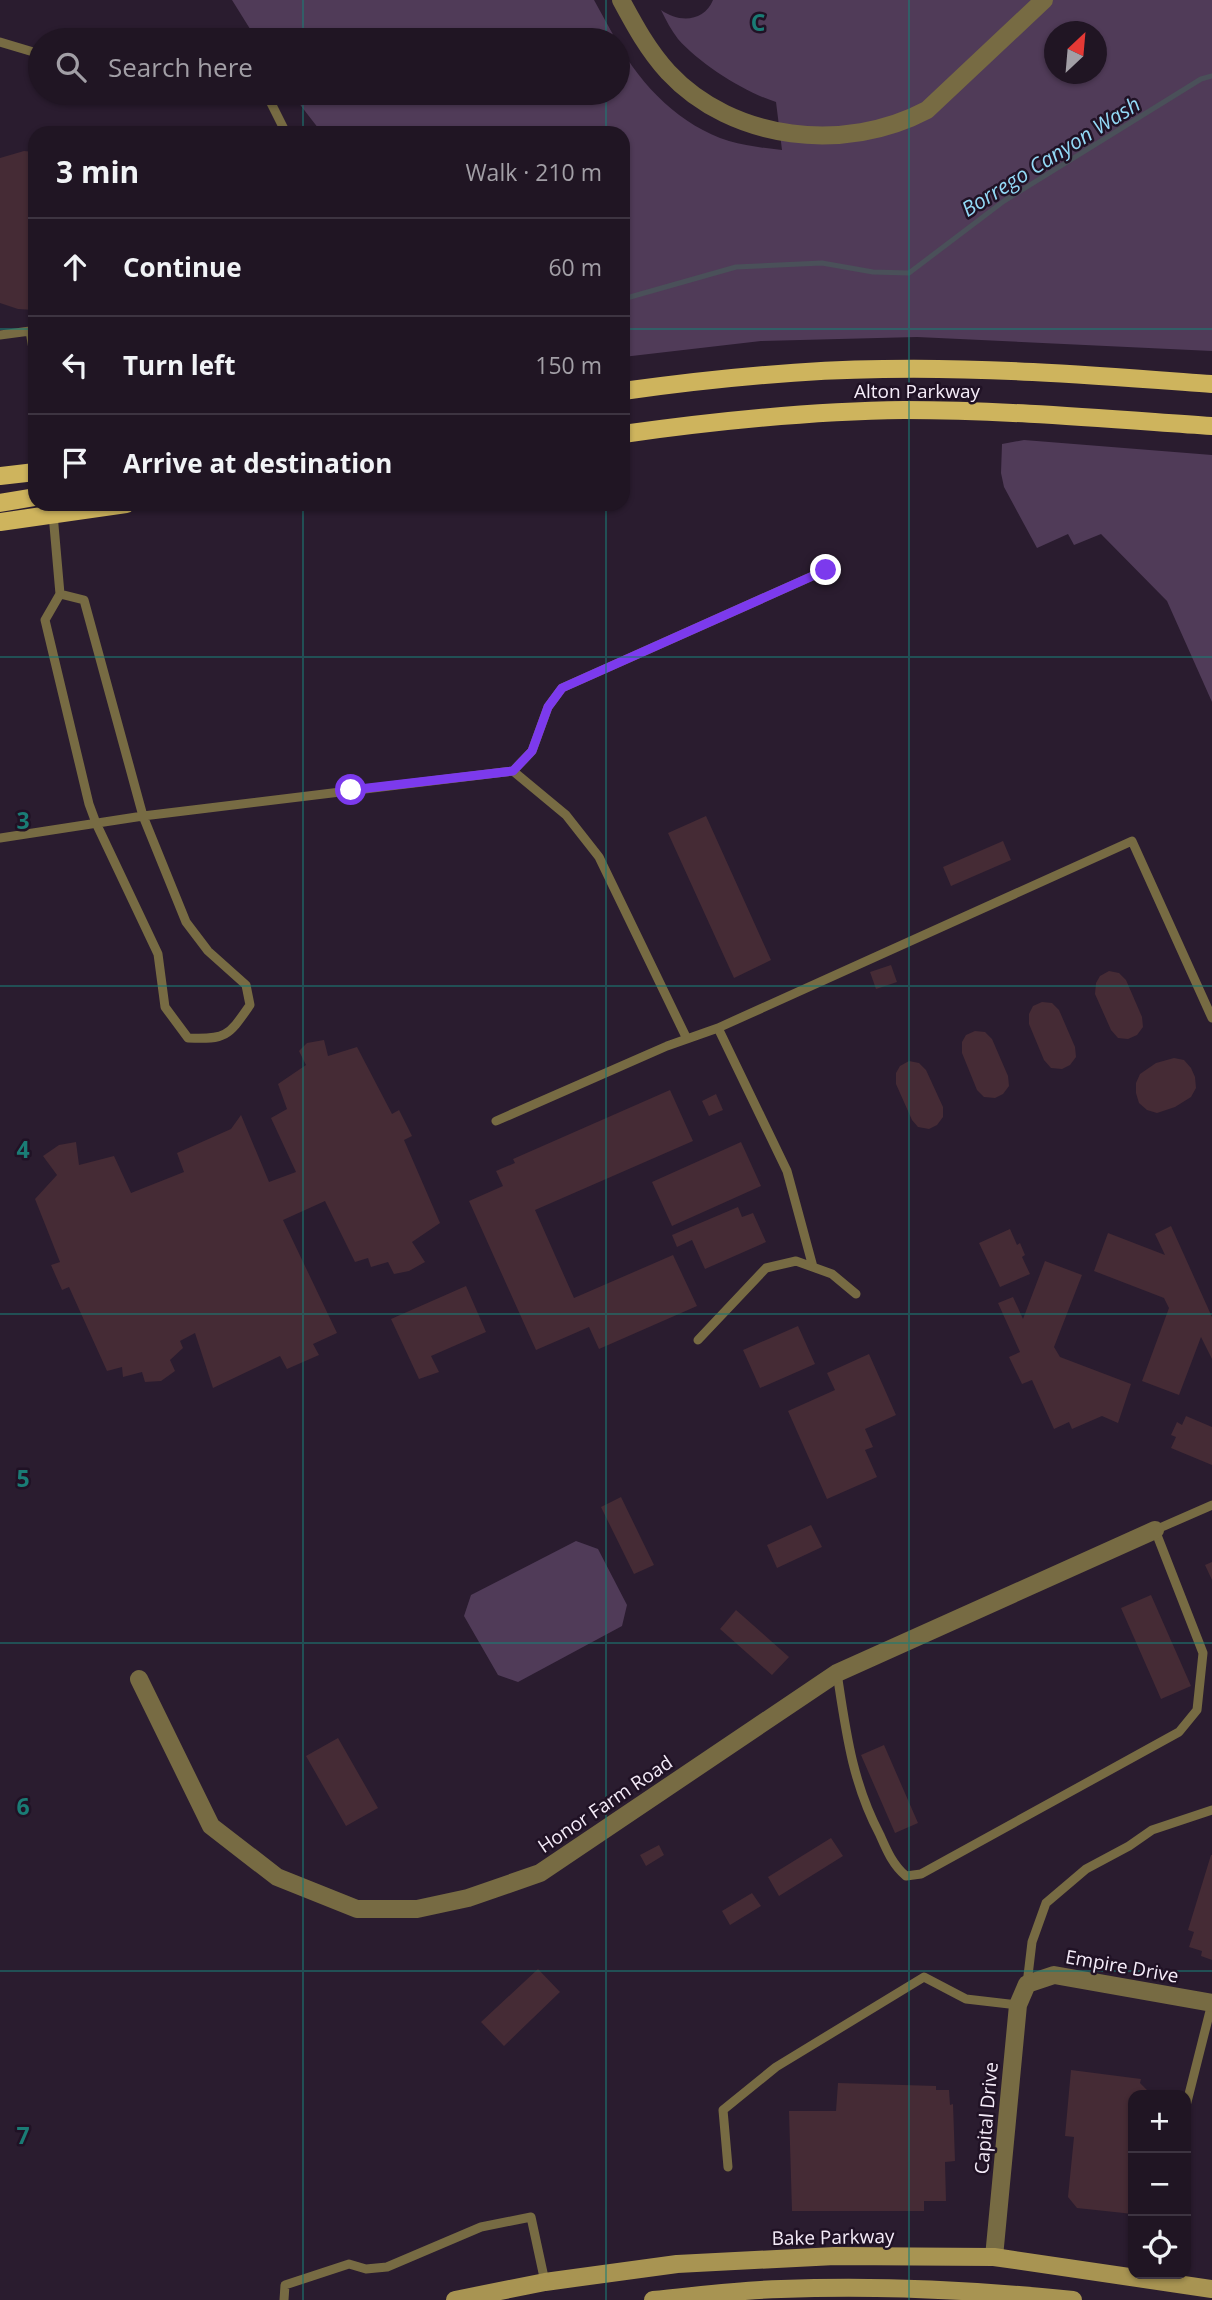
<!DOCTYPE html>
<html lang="en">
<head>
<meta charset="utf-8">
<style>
  :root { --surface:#201523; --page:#281e2b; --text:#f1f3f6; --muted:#a29fa6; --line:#3d3441 }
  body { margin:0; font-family:"Open Sans",sans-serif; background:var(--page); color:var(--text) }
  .controls { position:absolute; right:21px; bottom:21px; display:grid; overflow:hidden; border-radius:14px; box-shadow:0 2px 5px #0004 }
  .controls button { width:63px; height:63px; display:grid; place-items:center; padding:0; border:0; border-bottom:2px solid var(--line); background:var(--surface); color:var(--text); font:35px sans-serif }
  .compass { position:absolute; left:1044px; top:21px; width:63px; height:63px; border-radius:50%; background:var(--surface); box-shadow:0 2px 5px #0004; rotate:26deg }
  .stop { position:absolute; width:21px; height:21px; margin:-16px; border:5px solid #7c3aed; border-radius:50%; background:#fff }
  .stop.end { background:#7c3aed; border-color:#fff; box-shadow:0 2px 7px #0008 }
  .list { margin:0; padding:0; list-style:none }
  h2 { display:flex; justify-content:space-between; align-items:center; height:91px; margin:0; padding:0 28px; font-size:30px }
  h2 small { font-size:23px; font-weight:400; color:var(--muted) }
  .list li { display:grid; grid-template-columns:46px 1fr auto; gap:21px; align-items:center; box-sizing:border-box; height:98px; padding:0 28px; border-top:2px solid var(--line) }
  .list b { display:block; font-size:26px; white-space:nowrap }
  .list em { font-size:23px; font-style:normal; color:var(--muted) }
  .icon { flex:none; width:38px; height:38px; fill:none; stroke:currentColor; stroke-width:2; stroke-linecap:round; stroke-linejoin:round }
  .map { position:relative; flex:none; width:1212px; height:2300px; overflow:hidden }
  .search { position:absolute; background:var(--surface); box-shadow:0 2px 5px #0004; left:28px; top:28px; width:602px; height:77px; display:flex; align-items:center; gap:18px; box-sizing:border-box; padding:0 24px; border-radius:38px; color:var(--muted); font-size:26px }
  .panel { position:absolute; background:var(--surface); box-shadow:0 2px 5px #0004; left:28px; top:126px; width:602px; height:385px; border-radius:21px }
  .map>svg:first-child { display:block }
  .green { fill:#503b58; fill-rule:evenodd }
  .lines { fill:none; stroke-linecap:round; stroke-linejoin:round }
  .stream { stroke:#4a5059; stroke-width:5 }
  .building { fill:#452b35 }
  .service { stroke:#776b43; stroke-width:9 }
  .minor { stroke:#776b43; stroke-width:18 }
  .secondary { stroke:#a89452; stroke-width:18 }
  .primary { stroke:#ceb45d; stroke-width:18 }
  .route { stroke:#7c3aed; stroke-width:9 }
  .grid { fill:none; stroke:#1a7c75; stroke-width:2; stroke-opacity:0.55 }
  .labels { text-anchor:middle; stroke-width:5; stroke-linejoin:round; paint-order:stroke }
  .street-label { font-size:19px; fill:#f5ecf9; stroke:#201225 }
  .water-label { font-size:21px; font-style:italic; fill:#93d9f6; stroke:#201225 }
  .grid-label { font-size:23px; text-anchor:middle; font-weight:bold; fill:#1a7c75; stroke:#201225; stroke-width:5; stroke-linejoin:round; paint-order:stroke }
</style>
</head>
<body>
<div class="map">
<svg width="1212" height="2300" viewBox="0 0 1212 2300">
  <rect width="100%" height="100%" fill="#2a1c2f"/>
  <path class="green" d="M 232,0 L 594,0 L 616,40 L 257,40 Z
    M 713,0 L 1212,0 L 1212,351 L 917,337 L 761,341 L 623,357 L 623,133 L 322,133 L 291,93 L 618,93 L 618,43 C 641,86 681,126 729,141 C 746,146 764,148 782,150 L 776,102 C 744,92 700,64 678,39 C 671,30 666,20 661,10 C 679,23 704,22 713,0 ZM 1054,32 L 1096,32 L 1096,74 L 1054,74 Z
    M 1024,440 L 1212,455 L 1212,702 L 1167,601 L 1101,534 L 1074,545 L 1068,534 L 1037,548 L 1004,487 L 1001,473 L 1002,444 Z
    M 576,1541 L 598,1549 L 627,1605 L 622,1626 L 518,1682 L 498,1675 L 464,1616 L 471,1595 Z"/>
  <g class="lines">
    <path class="stream" d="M 623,299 L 736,267 L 822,263 L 873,272 L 909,273 L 1004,201 L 1201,79 L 1212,76"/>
  </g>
  <path class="building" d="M 24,151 L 35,152 L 35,310 L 18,309 L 0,303 L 0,158 Z
    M 706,816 L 771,960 L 734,978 L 668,833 Z
    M 1003,841 L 1011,860 L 951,886 L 943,867 Z
    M 891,965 L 897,982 L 876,989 L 870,972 Z
    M 1109,971 L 1119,973 L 1126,980 L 1142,1017 L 1143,1027 L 1137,1035 L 1128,1039 L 1118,1038 L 1111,1030 L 1095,994 L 1096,983 L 1100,976 Z
    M 1042,1002 L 1052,1003 L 1059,1010 L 1075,1047 L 1076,1057 L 1070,1065 L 1062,1069 L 1051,1068 L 1044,1060 L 1029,1024 L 1029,1014 L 1033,1006 Z
    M 975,1031 L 985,1032 L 992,1039 L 1008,1076 L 1009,1086 L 1003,1094 L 995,1098 L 984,1097 L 977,1090 L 962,1053 L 962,1042 L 966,1035 Z
    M 324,1040 L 328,1056 L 357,1047 L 392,1114 L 399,1110 L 412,1136 L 404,1140 L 440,1223 L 412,1242 L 425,1262 L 409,1271 L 394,1274 L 388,1262 L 371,1267 L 368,1258 L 355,1262 L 325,1201 L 283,1220 L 337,1333 L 313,1344 L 319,1355 L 287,1369 L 280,1356 L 213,1388 L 195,1333 L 180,1341 L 183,1348 L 170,1360 L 175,1371 L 161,1381 L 145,1382 L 142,1372 L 123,1377 L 122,1367 L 107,1371 L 69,1287 L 62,1290 L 51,1265 L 60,1262 L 35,1199 L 57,1175 L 43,1156 L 59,1145 L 76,1142 L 79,1165 L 114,1156 L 131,1193 L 184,1172 L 177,1153 L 231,1129 L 241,1115 L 269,1182 L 296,1172 L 271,1118 L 287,1109 L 278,1084 L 306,1065 L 299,1051 L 307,1043 Z
    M 1174,1058 L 1184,1060 L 1191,1068 L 1195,1077 L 1196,1088 L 1191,1097 L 1175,1107 L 1157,1113 L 1147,1110 L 1139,1103 L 1136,1093 L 1136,1083 L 1140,1074 L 1156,1063 Z
    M 909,1061 L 919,1063 L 926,1070 L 943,1107 L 943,1117 L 937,1125 L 929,1129 L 918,1127 L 912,1120 L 896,1084 L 896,1073 L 900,1066 Z
    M 670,1090 L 693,1141 L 535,1210 L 574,1298 L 673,1255 L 697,1306 L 599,1349 L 589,1327 L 536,1350 L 469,1201 L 503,1186 L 496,1171 L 515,1163 L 513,1159 Z
    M 716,1094 L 723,1110 L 709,1116 L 702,1101 Z
    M 741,1142 L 761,1186 L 672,1226 L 652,1182 Z
    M 738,1207 L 742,1217 L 753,1213 L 766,1242 L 705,1269 L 692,1240 L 677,1247 L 672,1235 Z
    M 1171,1226 L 1212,1317 L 1212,1359 L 1201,1337 L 1179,1395 L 1142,1381 L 1169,1308 L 1164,1298 L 1094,1271 L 1108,1233 L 1165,1255 L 1155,1234 Z
    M 1010,1229 L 1017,1245 L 1020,1243 L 1025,1255 L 1022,1257 L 1030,1274 L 1000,1287 L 979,1243 Z
    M 1045,1261 L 1082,1275 L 1054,1347 L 1060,1357 L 1131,1384 L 1118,1423 L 1102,1416 L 1072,1429 L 1069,1422 L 1054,1429 L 1032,1380 L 1022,1384 L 1009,1357 L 1020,1352 L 998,1303 L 1013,1297 L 1023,1319 Z
    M 466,1286 L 486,1332 L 431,1356 L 439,1372 L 419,1379 L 391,1319 Z
    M 798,1326 L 815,1364 L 760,1388 L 743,1350 Z
    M 869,1354 L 896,1415 L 865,1429 L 873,1447 L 865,1450 L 877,1477 L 827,1499 L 788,1411 L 835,1390 L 827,1373 Z
    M 1186,1416 L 1212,1427 L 1212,1465 L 1171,1448 L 1176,1437 L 1171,1435 L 1177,1422 L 1182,1425 Z
    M 621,1497 L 654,1565 L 634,1574 L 601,1507 Z
    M 811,1525 L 822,1547 L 777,1568 L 767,1545 Z
    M 1212,1562 L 1212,1580 L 1205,1565 Z
    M 1151,1595 L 1191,1686 L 1161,1699 L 1121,1608 Z
    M 736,1610 L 789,1657 L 772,1675 L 720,1629 Z
    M 338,1738 L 378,1808 L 346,1826 L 306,1756 Z
    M 884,1745 L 918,1823 L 895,1833 L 861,1755 Z
    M 831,1838 L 843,1856 L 779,1896 L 768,1877 Z
    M 659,1845 L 664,1855 L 646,1866 L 640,1855 Z
    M 1211,1855 L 1212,1855 L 1212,1960 L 1201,1956 L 1202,1951 L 1189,1947 L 1194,1932 L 1188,1930 Z
    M 752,1893 L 761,1906 L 730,1925 L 722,1911 Z
    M 538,1969 L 560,1992 L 504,2046 L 481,2022 Z
    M 1071,2070 L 1141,2079 L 1140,2083 L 1152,2095 L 1133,2095 L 1133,2214 L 1077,2208 L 1068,2197 L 1074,2137 L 1065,2136 Z
    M 838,2083 L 936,2086 L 936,2090 L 949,2090 L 950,2105 L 953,2104 L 955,2161 L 945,2162 L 946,2201 L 924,2201 L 924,2211 L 792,2211 L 789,2111 L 836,2111 Z"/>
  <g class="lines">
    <path class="service" d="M 0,42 L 40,54
      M 266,93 L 286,133
      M 0,335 L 30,331 L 35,361
      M 53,514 L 60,594 L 45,620 L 89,804 L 96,823 L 158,954 L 165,1007 L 188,1038 C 227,1040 229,1035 250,1005 L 246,985 L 208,951 L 186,922 L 143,816 L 84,600 L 60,594
      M 513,771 L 532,751 L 548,707 L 562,688 L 826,570
      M 0,838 L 143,816 L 513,771 L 566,815 L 599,857 L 687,1039
      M 496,1121 L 667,1046 L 718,1028
      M 813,1267 L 787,1171 L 718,1028 L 1132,841 L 1212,1018
      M 698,1340 L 766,1268 L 796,1261 L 832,1274 L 856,1294
      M 837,1673 C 846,1732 852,1782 880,1835 C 887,1851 893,1865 906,1876 L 921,1874 L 1179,1732 L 1197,1710 L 1203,1653 L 1155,1530 L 1212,1505
      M 1027,1984 L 1032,1942 L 1046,1903 L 1086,1869 L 1129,1846 L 1152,1830 L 1212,1810
      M 1186,2106 L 1212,2003
      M 728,2167 L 723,2110 L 776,2067 L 924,1977 L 966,1999 L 1018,2005
      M 284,2300 L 285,2285 L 349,2264 L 366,2269 L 387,2267 L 481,2227 L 531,2217 L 545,2282"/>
    <path class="minor" d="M 621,0 C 635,26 648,50 668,72 C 733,142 846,153 927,110 L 1044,0
      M 139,1679 L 211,1826 L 277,1877 L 357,1909 L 417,1909 L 468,1898 L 540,1873 L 837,1673 L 1155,1530
      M 994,2257 L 1018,2005 L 1027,1984 L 1054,1975 L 1212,2003"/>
    <path class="secondary" d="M 455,2300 L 545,2282 L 677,2264 L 835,2256 L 994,2257 L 1212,2289
      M 653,2300 C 696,2296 738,2290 781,2289 C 878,2285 976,2290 1073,2300"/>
    <path class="primary" d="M 623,391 C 709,379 796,370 883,369 C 993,367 1102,376 1212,384
      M 623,434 C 716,421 810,411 904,410 C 1007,410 1109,419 1212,426
      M 0,476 L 35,472
      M 0,503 L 35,497
      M 0,522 L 126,504"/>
  </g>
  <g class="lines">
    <path class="route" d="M 351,790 L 513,771 L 532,751 L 548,707 L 562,688 L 826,570"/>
  </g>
  <path class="grid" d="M 303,0 L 303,40M 606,0 L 606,40M 909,0 L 909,2300M 303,93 L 303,133M 606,93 L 606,133M 0,329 L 35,329M 623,329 L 1212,329M 303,504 L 303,2300M 606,504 L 606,2300M 0,657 L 1212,657M 0,986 L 1212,986M 0,1314 L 1212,1314M 0,1643 L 1212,1643M 0,1971 L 1212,1971"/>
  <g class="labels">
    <g class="street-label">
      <text x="917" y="398">Alton Parkway</text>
      <text transform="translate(605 1804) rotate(-34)" y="7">Honor Farm Road</text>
      <text transform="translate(1122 1966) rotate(10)" y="7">Empire Drive</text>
      <text transform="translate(986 2118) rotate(-85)" y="7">Capital Drive</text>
      <text transform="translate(833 2237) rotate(-1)" y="7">Bake Parkway</text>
    </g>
    <g class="water-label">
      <text transform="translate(1051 157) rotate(-32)" y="7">Borrego Canyon Wash</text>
    </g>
  </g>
  <g class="grid-label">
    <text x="758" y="31">C</text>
    <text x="23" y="829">3</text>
    <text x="23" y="1158">4</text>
    <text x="23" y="1487">5</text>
    <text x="23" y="1815">6</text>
    <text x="23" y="2144">7</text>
  </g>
</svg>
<div class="controls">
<button>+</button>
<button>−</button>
<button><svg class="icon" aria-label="locate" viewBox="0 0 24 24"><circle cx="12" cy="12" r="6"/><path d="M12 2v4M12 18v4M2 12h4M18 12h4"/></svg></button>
</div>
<svg class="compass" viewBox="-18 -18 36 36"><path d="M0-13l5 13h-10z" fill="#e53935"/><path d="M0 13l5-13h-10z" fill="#a29fa6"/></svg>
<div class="stop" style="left:351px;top:790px"></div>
<div class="stop end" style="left:826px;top:570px"></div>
<div class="search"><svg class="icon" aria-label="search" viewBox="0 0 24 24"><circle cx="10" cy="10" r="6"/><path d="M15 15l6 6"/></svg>Search here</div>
<section class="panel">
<h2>3 min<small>Walk · 210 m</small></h2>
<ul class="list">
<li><svg class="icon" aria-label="ahead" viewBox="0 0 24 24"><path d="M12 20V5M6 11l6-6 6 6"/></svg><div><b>Continue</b></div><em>60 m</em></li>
<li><svg class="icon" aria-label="left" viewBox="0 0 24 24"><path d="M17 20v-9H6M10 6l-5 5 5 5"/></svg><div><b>Turn left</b></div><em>150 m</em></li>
<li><svg class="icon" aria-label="arrive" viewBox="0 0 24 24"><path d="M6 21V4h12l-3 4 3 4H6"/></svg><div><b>Arrive at destination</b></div></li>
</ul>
</section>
</div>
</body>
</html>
